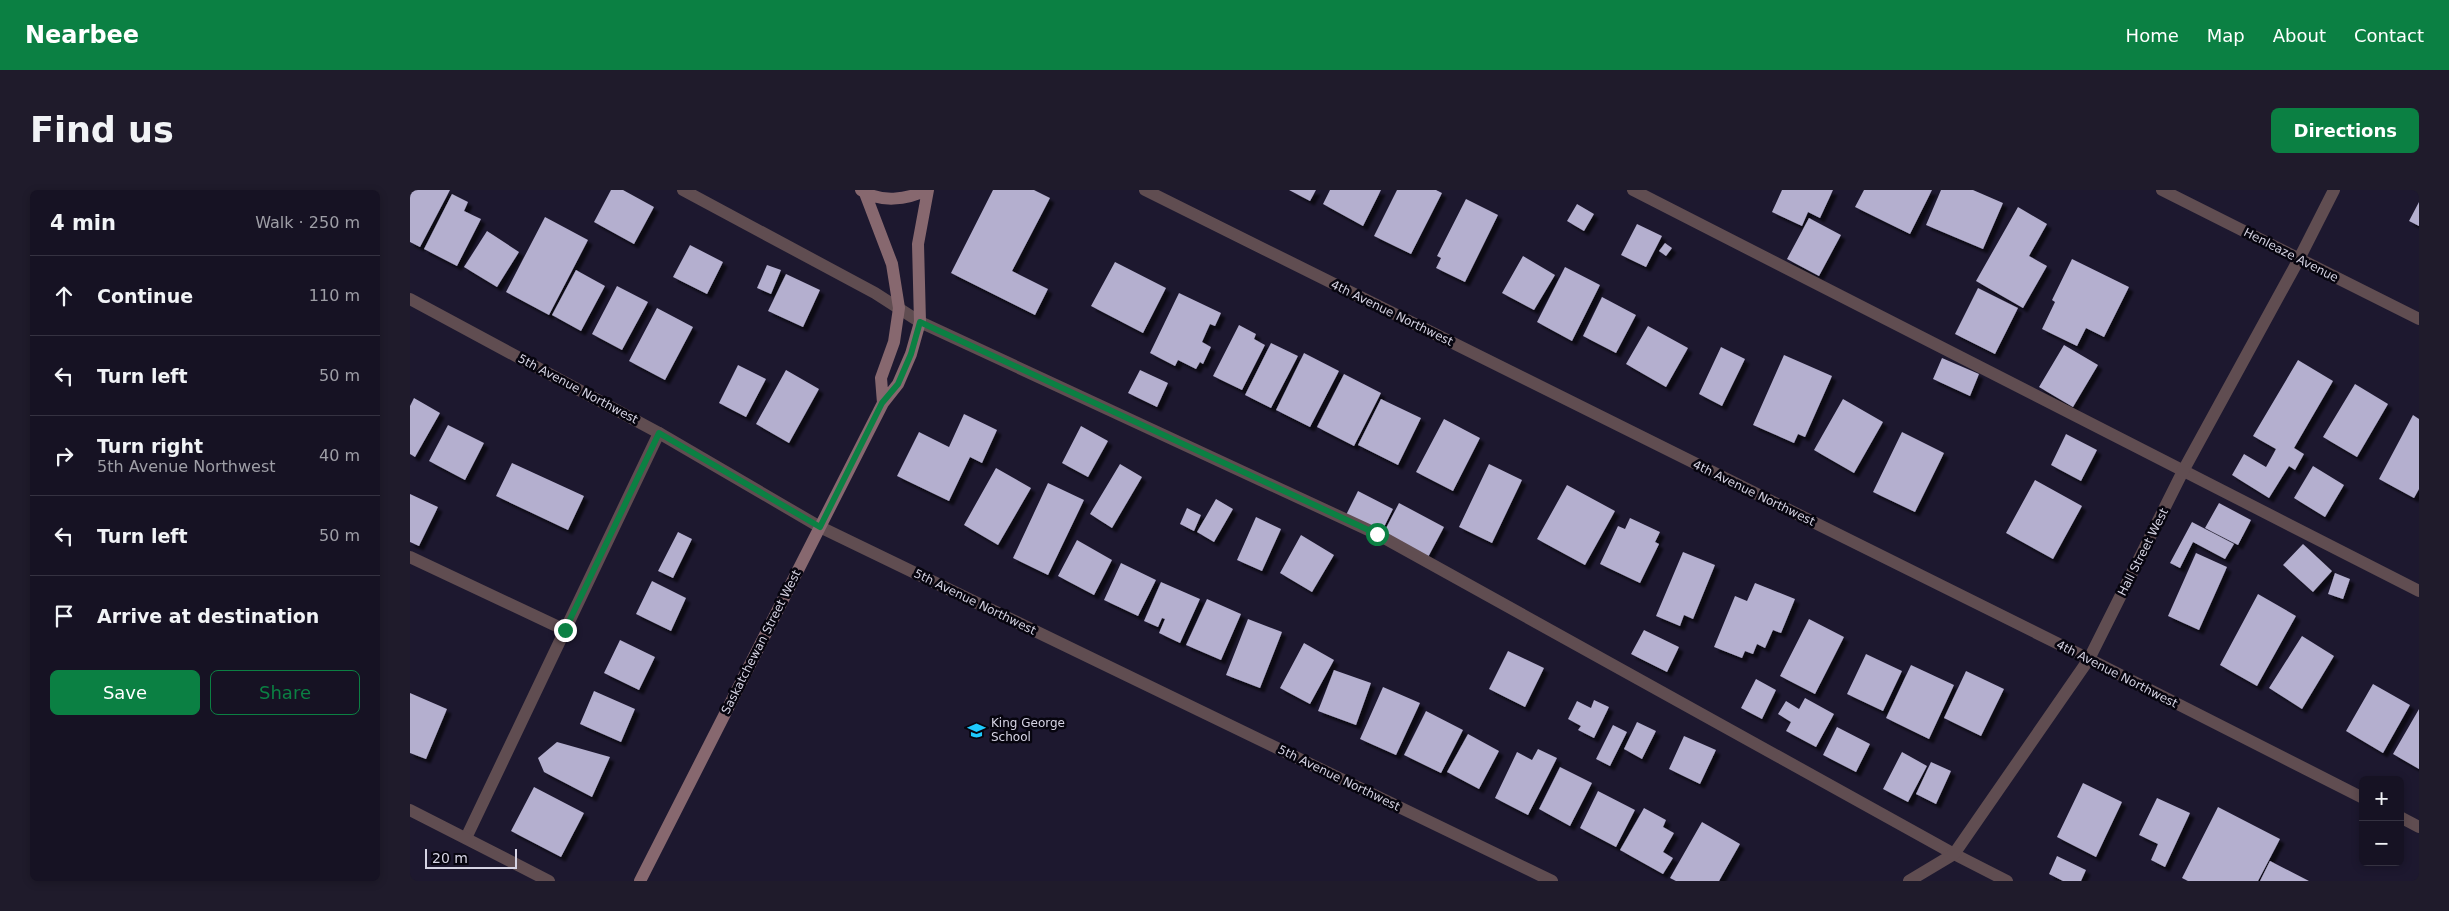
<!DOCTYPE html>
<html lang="en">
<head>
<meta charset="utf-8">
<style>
  :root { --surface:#161223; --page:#1f1b2b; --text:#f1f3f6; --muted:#9e9ea6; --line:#353241; --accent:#0b8043 }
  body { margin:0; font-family:"DejaVu Sans",sans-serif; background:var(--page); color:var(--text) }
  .controls { position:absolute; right:15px; bottom:15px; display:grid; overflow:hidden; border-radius:8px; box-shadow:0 2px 8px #0003 }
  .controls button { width:45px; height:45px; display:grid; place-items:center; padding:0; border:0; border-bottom:1px solid var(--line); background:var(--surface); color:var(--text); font:25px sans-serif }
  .scale { position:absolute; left:15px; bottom:12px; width:92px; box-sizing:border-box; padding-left:5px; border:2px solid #d6d4e4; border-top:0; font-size:14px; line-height:18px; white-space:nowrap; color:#d6d4e4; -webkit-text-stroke:4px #07050f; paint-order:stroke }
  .stop { position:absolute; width:15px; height:15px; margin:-11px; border:4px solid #0b8043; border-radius:50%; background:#fff }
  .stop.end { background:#0b8043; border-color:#fff; box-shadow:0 1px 5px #0008 }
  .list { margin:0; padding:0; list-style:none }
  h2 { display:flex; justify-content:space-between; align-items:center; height:65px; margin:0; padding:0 20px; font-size:21px }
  h2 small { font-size:16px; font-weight:400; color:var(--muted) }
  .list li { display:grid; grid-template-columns:32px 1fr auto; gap:15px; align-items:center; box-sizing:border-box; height:80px; padding:0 20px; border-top:1px solid var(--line) }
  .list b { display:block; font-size:19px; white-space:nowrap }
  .list p { margin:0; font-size:16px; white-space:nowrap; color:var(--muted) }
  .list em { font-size:16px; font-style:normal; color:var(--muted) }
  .actions { display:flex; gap:10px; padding:15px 20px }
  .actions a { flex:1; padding:11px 0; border:1px solid var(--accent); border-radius:8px; text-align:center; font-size:18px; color:var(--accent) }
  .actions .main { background:var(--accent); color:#fff }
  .icon { flex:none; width:28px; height:28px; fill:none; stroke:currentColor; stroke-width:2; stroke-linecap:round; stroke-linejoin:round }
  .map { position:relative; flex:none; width:2009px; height:691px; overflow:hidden; border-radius:8px }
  header { display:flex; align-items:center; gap:30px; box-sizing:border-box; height:70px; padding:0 25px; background:var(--accent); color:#fff }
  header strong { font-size:24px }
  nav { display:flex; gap:28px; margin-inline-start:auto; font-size:18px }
  .intro { display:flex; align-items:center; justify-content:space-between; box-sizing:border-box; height:120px; padding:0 30px }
  h1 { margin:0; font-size:35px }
  .button { padding:12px 22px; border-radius:8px; background:var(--accent); color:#fff; font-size:18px; font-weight:700 }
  main { display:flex; gap:30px; padding:0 30px }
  aside { flex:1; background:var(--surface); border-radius:8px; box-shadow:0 2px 8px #0003 }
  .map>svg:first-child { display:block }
  .building { fill:#b4afcf; filter:url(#shadow) }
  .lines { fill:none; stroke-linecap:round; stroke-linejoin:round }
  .lane { stroke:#604d51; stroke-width:12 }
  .street { stroke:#604d51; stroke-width:12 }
  .secondary { stroke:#87686f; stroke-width:12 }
  .route { stroke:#0b8043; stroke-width:6 }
  .labels { text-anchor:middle; stroke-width:5; stroke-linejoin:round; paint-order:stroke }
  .street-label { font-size:12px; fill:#d6d4e4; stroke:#07050f }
  .poi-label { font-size:12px; fill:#d6d4e4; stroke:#07050f; text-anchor:start }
</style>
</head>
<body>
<header>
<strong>Nearbee</strong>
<nav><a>Home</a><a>Map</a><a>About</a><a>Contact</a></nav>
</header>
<div class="intro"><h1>Find us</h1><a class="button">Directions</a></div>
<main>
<aside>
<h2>4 min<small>Walk · 250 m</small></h2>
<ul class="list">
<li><svg class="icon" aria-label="ahead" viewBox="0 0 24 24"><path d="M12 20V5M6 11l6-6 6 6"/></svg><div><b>Continue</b></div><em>110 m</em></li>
<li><svg class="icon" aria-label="left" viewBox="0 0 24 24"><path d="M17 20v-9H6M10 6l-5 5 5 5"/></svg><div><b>Turn left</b></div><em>50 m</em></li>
<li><svg class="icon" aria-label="right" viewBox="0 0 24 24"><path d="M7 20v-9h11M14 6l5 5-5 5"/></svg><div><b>Turn right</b><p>5th Avenue Northwest</p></div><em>40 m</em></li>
<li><svg class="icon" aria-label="left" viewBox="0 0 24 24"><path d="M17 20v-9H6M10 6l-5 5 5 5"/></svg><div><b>Turn left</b></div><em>50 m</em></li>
<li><svg class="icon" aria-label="arrive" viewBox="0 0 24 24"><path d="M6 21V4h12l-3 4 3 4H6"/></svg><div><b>Arrive at destination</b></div></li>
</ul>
<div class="actions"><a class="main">Save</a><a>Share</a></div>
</aside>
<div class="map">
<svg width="2009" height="691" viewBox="0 0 2009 691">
  <defs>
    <filter id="shadow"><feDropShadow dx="4.5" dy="4.5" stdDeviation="1" flood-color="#0009"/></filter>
  </defs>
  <rect width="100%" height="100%" fill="#1d182f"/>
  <path class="building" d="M 0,0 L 40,0 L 10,57 L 0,52 Z
    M 201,0 L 213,0 L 244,17 L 224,54 L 184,32 Z
    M 583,0 L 624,0 L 640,8 L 602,81 L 638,99 L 625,125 L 541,83 Z
    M 879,0 L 906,0 L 900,11 Z
    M 920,0 L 971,0 L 953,36 L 913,14 Z
    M 987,0 L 1026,0 L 1032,3 L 1001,64 L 964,46 Z
    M 1372,0 L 1423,0 L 1410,28 L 1398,22 L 1392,36 L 1362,22 Z
    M 1454,0 L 1522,0 L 1500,44 L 1445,17 Z
    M 1531,0 L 1563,0 L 1593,13 L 1573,59 L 1516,35 Z
    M 42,4 L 58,12 L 54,21 L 71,29 L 47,76 L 14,59 Z
    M 1056,9 L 1088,25 L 1055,92 L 1026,78 L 1031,68 L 1027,66 Z
    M 2009,12 L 2009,36 L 1999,31 Z
    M 1167,14 L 1184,24 L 1174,41 L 1157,31 Z
    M 1608,17 L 1637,34 L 1619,66 L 1637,76 L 1613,118 L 1566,91 Z
    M 135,27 L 178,50 L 139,125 L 96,102 Z
    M 1399,28 L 1431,45 L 1409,86 L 1377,69 Z
    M 1227,34 L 1252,46 L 1236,77 L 1211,65 Z
    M 77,41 L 109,62 L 87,97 L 54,77 Z
    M 1255,53 L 1262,58 L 1256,66 L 1249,61 Z
    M 280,55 L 313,72 L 297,104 L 263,87 Z
    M 1113,66 L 1145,85 L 1124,120 L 1092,103 Z
    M 1662,69 L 1719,97 L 1694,147 L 1676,138 L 1667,156 L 1632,139 L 1645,112 L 1642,110 Z
    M 705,72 L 756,98 L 733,143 L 681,116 Z
    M 357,75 L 371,80 L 361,104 L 347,98 Z
    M 1155,77 L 1190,95 L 1162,151 L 1127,132 Z
    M 166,80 L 195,96 L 171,141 L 142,125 Z
    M 376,84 L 410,100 L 393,137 L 358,121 Z
    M 207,96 L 238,112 L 212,160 L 182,144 Z
    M 1568,98 L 1608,118 L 1585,164 L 1545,144 Z
    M 769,103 L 811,123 L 805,136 L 800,134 L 792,152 L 801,157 L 793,174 L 790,172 L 786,179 L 768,170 L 765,176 L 740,163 Z
    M 1192,107 L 1226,125 L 1206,163 L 1173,146 Z
    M 247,118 L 283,137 L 255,190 L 219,171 Z
    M 829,135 L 846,144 L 844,149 L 855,155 L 832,200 L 803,186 Z
    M 1238,136 L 1278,158 L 1256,197 L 1216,174 Z
    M 861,153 L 888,166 L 861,218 L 835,205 Z
    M 1654,155 L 1688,175 L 1663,217 L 1629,197 Z
    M 1311,157 L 1335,169 L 1312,216 L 1289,204 Z
    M 894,163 L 929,181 L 900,237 L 866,220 Z
    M 1374,165 L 1422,186 L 1395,247 L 1388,244 L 1384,253 L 1343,235 Z
    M 1532,168 L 1569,184 L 1560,206 L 1523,189 Z
    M 1888,170 L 1923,191 L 1884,258 L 1894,264 L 1885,280 L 1879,276 L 1859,308 L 1822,285 L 1834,264 L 1856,277 L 1866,259 L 1843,246 Z
    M 328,175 L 356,189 L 336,227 L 309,213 Z
    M 376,180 L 409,199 L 379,253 L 346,234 Z
    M 730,180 L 758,193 L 747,217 L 718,203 Z
    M 934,184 L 971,203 L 944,256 L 907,237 Z
    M 1945,194 L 1978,214 L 1947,267 L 1913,247 Z
    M 4,208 L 30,223 L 5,267 L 0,264 L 0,216 Z
    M 971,209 L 1011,228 L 988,275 L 948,255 Z
    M 1433,209 L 1473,232 L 1444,283 L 1404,260 Z
    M 554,224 L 587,240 L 572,273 L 560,267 L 539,311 L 487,286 L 509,242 L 539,257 Z
    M 2003,225 L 2009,229 L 2009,299 L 2004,308 L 1969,289 Z
    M 1034,229 L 1070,248 L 1043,301 L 1006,282 Z
    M 38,235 L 74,253 L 55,290 L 19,271 Z
    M 671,236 L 698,251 L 678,287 L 652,273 Z
    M 1492,242 L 1534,263 L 1505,322 L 1463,302 Z
    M 1656,244 L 1687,260 L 1671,291 L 1641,275 Z
    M 102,273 L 174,306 L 158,340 L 86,306 Z
    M 710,274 L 732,287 L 702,338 L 680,324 Z
    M 1079,274 L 1112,290 L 1082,353 L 1049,337 Z
    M 1903,276 L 1934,295 L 1915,327 L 1884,308 Z
    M 586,278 L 621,298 L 588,355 L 554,335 Z
    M 1625,290 L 1672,316 L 1643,369 L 1596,343 Z
    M 638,293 L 674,310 L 638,385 L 603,368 Z
    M 1157,295 L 1205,321 L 1175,375 L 1127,349 Z
    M 948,301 L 983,319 L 971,343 L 936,325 Z
    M 0,304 L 28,317 L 9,356 L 0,352 Z
    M 806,309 L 823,319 L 804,352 L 787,342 Z
    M 989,313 L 1034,337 L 1017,369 L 972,346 Z
    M 1809,313 L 1841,330 L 1828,355 L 1795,338 Z
    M 777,318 L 791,325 L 784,341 L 770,334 Z
    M 846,327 L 871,339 L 852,381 L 827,370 Z
    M 1220,328 L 1250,342 L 1245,352 L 1249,354 L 1230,393 L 1190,374 L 1208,336 L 1215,339 Z
    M 1782,332 L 1824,354 L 1815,369 L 1783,352 L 1770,378 L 1760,373 Z
    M 268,342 L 282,349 L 263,388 L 248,381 Z
    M 891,345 L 924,365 L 902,402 L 870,383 Z
    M 667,350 L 702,370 L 684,405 L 648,386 Z
    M 1893,354 L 1922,381 L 1903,402 L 1873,375 Z
    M 1273,362 L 1305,375 L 1283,429 L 1274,425 L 1270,436 L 1246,426 Z
    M 1786,363 L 1817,377 L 1789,440 L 1758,426 Z
    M 711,373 L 746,390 L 728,426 L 694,410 Z
    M 1925,383 L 1940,389 L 1933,409 L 1918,404 Z
    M 242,391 L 276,408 L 261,441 L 226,424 Z
    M 751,392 L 790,409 L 770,453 L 749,443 L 755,429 L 752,428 L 748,437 L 734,431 Z
    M 1345,393 L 1385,409 L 1371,443 L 1363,440 L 1355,458 L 1347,454 L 1343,464 L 1335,461 L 1332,468 L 1304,457 L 1325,406 L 1337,411 Z
    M 1848,404 L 1886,426 L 1847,496 L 1810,475 Z
    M 797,409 L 831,424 L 811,470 L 776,455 Z
    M 838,429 L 872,442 L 850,498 L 816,485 Z
    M 1399,429 L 1434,447 L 1405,504 L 1370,486 Z
    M 1234,440 L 1269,457 L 1257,482 L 1221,464 Z
    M 1892,446 L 1924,466 L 1892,519 L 1859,498 Z
    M 210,450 L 245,467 L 229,500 L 194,483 Z
    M 894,453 L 924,470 L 900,514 L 870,498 Z
    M 1098,461 L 1134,478 L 1115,517 L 1079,499 Z
    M 1456,464 L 1492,481 L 1473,521 L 1437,504 Z
    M 1501,475 L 1544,495 L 1519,549 L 1476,528 Z
    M 924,480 L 961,493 L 946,535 L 908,521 Z
    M 1556,481 L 1594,499 L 1571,546 L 1534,528 Z
    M 1346,489 L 1366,500 L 1352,529 L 1331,518 Z
    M 1963,494 L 2000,515 L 1973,563 L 1936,541 Z
    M 973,497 L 1010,513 L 986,565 L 950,549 Z
    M 184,501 L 225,519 L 211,552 L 170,534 Z
    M 0,503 L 37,519 L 16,569 L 0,563 Z
    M 1395,508 L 1424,524 L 1406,557 L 1376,541 L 1381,532 L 1368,524 L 1376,511 L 1389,519 Z
    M 1184,510 L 1199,517 L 1184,548 L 1168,540 L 1171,536 L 1158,529 L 1167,511 L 1181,518 Z
    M 2009,519 L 2009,579 L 1983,564 Z
    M 1016,521 L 1053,540 L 1031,583 L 994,565 Z
    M 1227,532 L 1246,541 L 1232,569 L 1214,559 Z
    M 1203,535 L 1217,542 L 1200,576 L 1186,569 Z
    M 1427,537 L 1460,554 L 1446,582 L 1413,565 Z
    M 1058,544 L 1089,561 L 1069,599 L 1037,582 Z
    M 1274,546 L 1306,560 L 1290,594 L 1259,579 Z
    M 147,552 L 200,567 L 182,607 L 134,582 L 128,568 Z
    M 1128,559 L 1147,568 L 1118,625 L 1085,608 L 1107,562 L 1122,570 Z
    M 1492,562 L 1517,576 L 1498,612 L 1473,599 Z
    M 1521,572 L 1541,581 L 1526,614 L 1506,604 Z
    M 1150,577 L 1182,593 L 1160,636 L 1129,619 Z
    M 1673,593 L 1712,612 L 1686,667 L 1647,647 Z
    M 124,597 L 174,623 L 151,667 L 101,641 Z
    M 1188,601 L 1225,620 L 1206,657 L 1170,638 Z
    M 1747,608 L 1780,623 L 1755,677 L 1741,670 L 1748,654 L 1729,645 Z
    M 1808,617 L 1870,649 L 1848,691 L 1778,691 L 1772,688 Z
    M 1234,618 L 1256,630 L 1253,637 L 1264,643 L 1253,662 L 1263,668 L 1253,684 L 1210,660 Z
    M 1292,632 L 1330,654 L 1309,691 L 1266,691 L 1260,688 Z
    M 1647,666 L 1676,680 L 1671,691 L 1653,691 L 1639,684 Z
    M 1860,671 L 1899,691 L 1850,691 Z"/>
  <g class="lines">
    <path class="lane" d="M 273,0 L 465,103 L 510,132 L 967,344 L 1544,664 L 1597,691
      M 1223,0 L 2009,401
      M 0,367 L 155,440
      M 56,648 L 249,243"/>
    <path class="street" d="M 735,0 L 1679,469 L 1953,608
      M 1752,0 L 2009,129
      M 0,109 L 249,243 L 410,337 L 1142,691
      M 0,620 L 139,691
      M 1990,627 L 2009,637
      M 1499,691 L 1544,664 L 1679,469 L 1773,281 L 1889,69 L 1924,0"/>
    <path class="secondary" d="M 451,0 C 470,13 497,10 516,0
      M 455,3 L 482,74 L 489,118 L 484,152 L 471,188 L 473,213
      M 230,691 L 473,213 L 488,194 L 501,164 L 510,132 L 508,54 L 518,0"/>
  </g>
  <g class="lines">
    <path class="route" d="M 155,440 L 249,243 L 410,337 L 472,213 L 488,194 L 501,164 L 510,132 L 967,344"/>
  </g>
  <defs>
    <symbol id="school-bare" viewBox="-9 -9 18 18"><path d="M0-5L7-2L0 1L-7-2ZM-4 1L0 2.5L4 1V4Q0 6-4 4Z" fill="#1ec9fd" stroke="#07050f" stroke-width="2.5" paint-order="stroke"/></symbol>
  </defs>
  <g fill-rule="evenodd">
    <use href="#school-bare" x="554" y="528" width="25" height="25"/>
  </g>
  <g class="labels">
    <g class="street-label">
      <text transform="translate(1881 65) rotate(27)" y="4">Henleaze Avenue</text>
      <text transform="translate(982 123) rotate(26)" y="4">4th Avenue Northwest</text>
      <text transform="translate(168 199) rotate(28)" y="4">5th Avenue Northwest</text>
      <text transform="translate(1344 303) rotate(26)" y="4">4th Avenue Northwest</text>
      <text transform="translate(1733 362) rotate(-63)" y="4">Hall Street West</text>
      <text transform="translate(565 412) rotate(26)" y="4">5th Avenue Northwest</text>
      <text transform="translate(351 452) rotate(-63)" y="4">Saskatchewan Street West</text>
      <text transform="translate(1707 484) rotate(27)" y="4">4th Avenue Northwest</text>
      <text transform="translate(929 588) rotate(26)" y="4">5th Avenue Northwest</text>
    </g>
    <g class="poi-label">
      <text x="581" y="537">King George<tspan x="581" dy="14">School</tspan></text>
    </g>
  </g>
</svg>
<div class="controls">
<button>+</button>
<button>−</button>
</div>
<div class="scale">20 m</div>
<div class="stop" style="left:967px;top:344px"></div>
<div class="stop end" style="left:155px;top:440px"></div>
</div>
</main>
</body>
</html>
